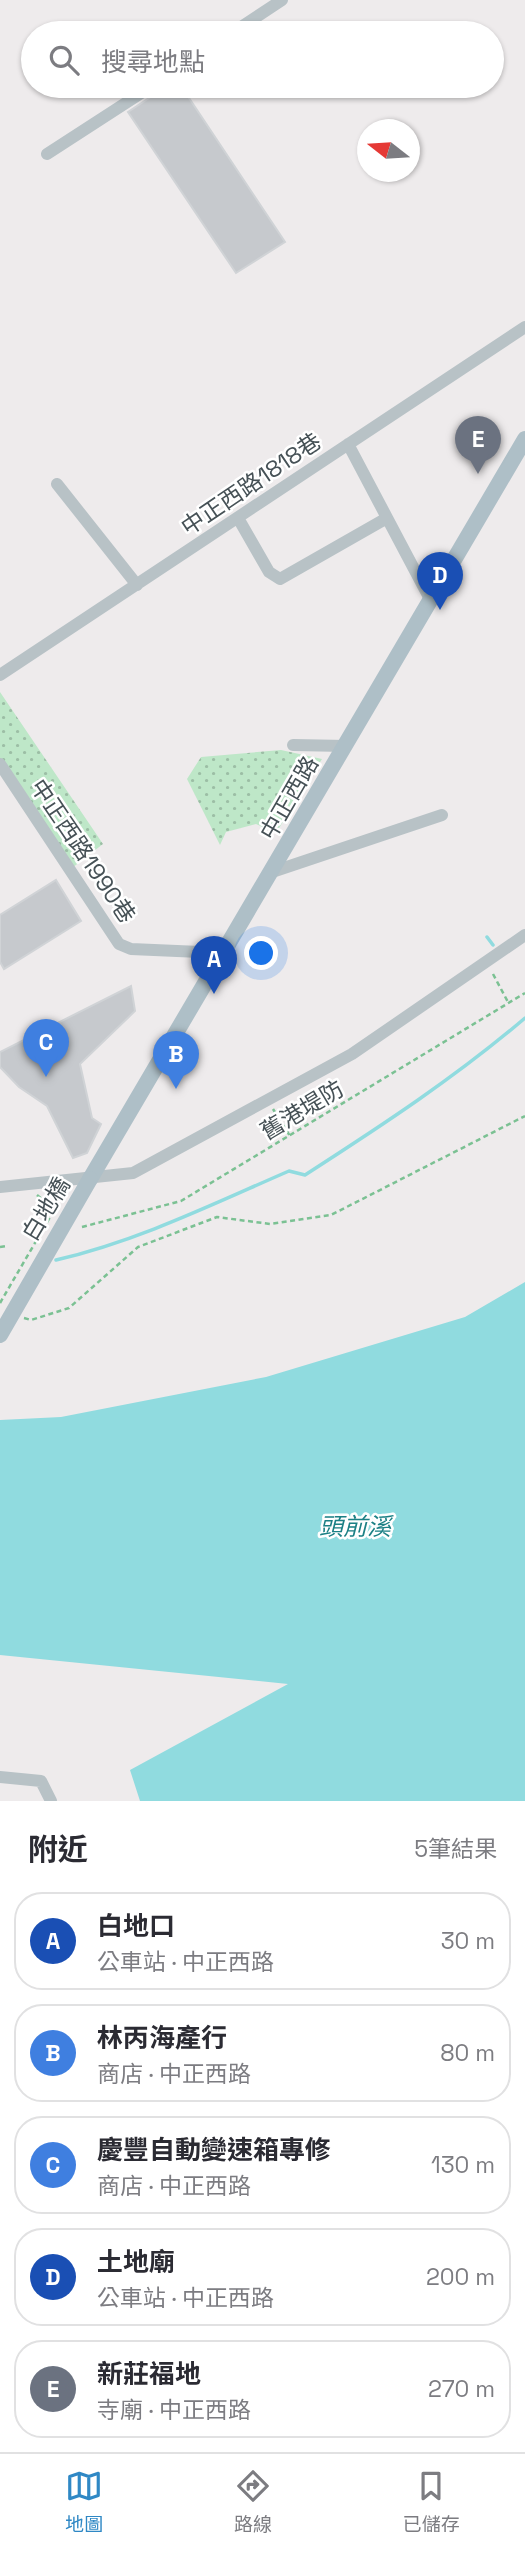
<!DOCTYPE html>
<html lang="zh-TW">
<head>
<meta charset="utf-8">
<style>
  :root { --surface:#fff; --page:#f7f7f7; --text:#2b2b33; --muted:#7c7c81; --line:#e1e1e2; --accent:#2f88c5 }
  body { margin:0; font-family:"Space Grotesk","Noto Sans TC",sans-serif; background:var(--page); color:var(--text) }
  .compass { position:absolute; left:357px; top:119px; width:63px; height:63px; border-radius:50%; background:var(--surface); box-shadow:0 2px 5px #0004; rotate:287deg }
  .you { position:absolute; left:262px; top:954px; width:24px; height:24px; margin:-18px; border:5px solid #fff; border-radius:50%; background:#1a73e8; box-shadow:0 0 0 10px #1a73e833 }
  .badge { display:grid; place-items:center; width:46px; height:46px; border-radius:50%; background:var(--accent); color:#fff; font-size:23px; font-weight:700 }
  .pin { position:absolute; translate:-50% -58px; filter:drop-shadow(0 2px 4px #0008) }
  .pin::after { content:''; position:absolute; top:37px; width:24px; height:21px; background:inherit; clip-path:polygon(0 0,100% 0,50% 100%) }
  .list { margin:0; padding:0; list-style:none }
  h2 { display:flex; justify-content:space-between; align-items:center; height:91px; margin:0; padding:0 28px; font-size:30px }
  h2 small { font-size:23px; font-weight:400; color:var(--muted) }
  .list li { display:grid; grid-template-columns:46px 1fr auto; gap:21px; align-items:center; box-sizing:border-box; height:98px; margin:0 14px 14px; padding:0 14px; border:2px solid var(--line); border-radius:28px }
  .list b { display:block; font-size:26px; white-space:nowrap }
  .list p { margin:0; font-size:23px; white-space:nowrap; color:var(--muted) }
  .list em { font-size:23px; font-style:normal; color:var(--muted) }
  .icon { flex:none; width:38px; height:38px; fill:none; stroke:currentColor; stroke-width:2; stroke-linecap:round; stroke-linejoin:round }
  .map { position:relative; flex:none; width:525px; height:1801px; overflow:hidden }
  .search { position:absolute; background:var(--surface); box-shadow:0 2px 5px #0004; left:21px; right:21px; top:21px; height:77px; display:flex; align-items:center; gap:18px; box-sizing:border-box; padding:0 24px; border-radius:38px; color:var(--muted); font-size:26px }
  .sheet { height:651px; background:var(--surface) }
  nav { display:flex; justify-content:space-around; align-items:center; box-sizing:border-box; height:98px; border-top:2px solid var(--line); background:var(--surface); font-size:19px; color:var(--muted) }
  nav a { display:grid; justify-items:center; gap:4px }
  nav .on { color:var(--accent) }
  .map>svg:first-child { display:block }
  .grass { fill:url(#grass-dots) }
  .water { fill:#90dbdf }
  .lines { fill:none; stroke-linecap:round; stroke-linejoin:round }
  .stream { stroke:#90dbdf; stroke-width:3.5 }
  .building { fill:#c6c9cd; stroke:#d0d3d6; stroke-width:2 }
  .path { stroke:#7bc193; stroke-width:2.5; stroke-dasharray:5 3.5; stroke-linecap:butt }
  .minor { stroke:#b8c2c6; stroke-width:12 }
  .major { stroke:#aebfc7; stroke-width:16 }
  .major-bridge { stroke:#aebfc7; stroke-width:16 }
  .labels { text-anchor:middle; stroke-width:5; stroke-linejoin:round; paint-order:stroke }
  .street-label { font-size:23px; fill:#465156; stroke:#fff }
  .water-label { font-size:24px; font-style:italic; fill:#1c8085; stroke:#fff }
</style>
</head>
<body>
<div class="map">
<svg width="525" height="1801" viewBox="0 0 525 1801">
  <defs>
    <pattern id="grass-dots" width="8" height="8" patternUnits="userSpaceOnUse" patternTransform="scale(1.75)"><rect width="8" height="8" fill="#bee7c8"/><path d="M2 2h.1M6 6h.1" fill="none" stroke="#9cbea5" stroke-width="1.8" stroke-linecap="round"/></pattern>
  </defs>
  <rect width="100%" height="100%" fill="#eeebec"/>
  <path class="grass" d="M 0,692 L 103,844 L 72,868 L 0,759 Z
    M 281,750 L 322,759 L 276,833 L 256,824 L 226,832 L 220,845 L 187,779 L 201,757 Z"/>
  <path class="water" d="M 525,1282 L 525,1801 L 140,1801 L 130,1770 L 288,1684 L 0,1655 L 0,1420 L 61,1417 L 266,1377 L 465,1317 Z"/>
  <g class="lines">
    <path class="stream" d="M 487,937 L 493,945
      M 56,1260 C 138,1241 213,1204 289,1171 L 305,1175 C 381,1126 456,1077 525,1018"/>
  </g>
  <path class="building" d="M 167,86 L 181,86 L 285,242 L 236,273 L 128,112 Z
    M 56,880 L 81,921 L 4,969 L 0,962 L 0,915 Z
    M 131,986 L 135,1011 L 80,1064 L 92,1118 L 101,1124 L 87,1153 L 73,1158 L 47,1106 L 19,1087 L 0,1067 L 0,1052 Z"/>
  <g class="lines">
    <path class="path" d="M 493,974 L 509,1004
      M 273,1109 L 290,1136
      M 37,1195 L 44,1201 L 49,1215
      M 82,1227 L 181,1201 L 525,993
      M 0,1247 L 7,1246
      M 0,1303 L 53,1212
      M 24,1318 L 31,1320 L 69,1308 L 138,1247 L 217,1217 L 270,1224 L 331,1215 L 525,1116"/>
    <path class="minor" d="M 232,33 L 282,0
      M 47,154 L 152,86
      M 348,444 L 431,601
      M 57,484 L 137,585
      M 238,518 L 269,572 L 280,579 L 387,518
      M 0,675 L 525,327
      M 293,745 L 346,746
      M 0,764 L 119,944 L 131,949 L 223,953
      M 272,872 L 442,815
      M 0,1187 L 133,1173 L 352,1054 L 525,935
      M 0,1777 L 41,1781 L 51,1801"/>
    <path class="major" d="M 90,1179 L 525,439"/>
    <path class="major-bridge" d="M 0,1335 L 90,1179"/>
  </g>
  <g class="labels">
    <g class="street-label">
      <text transform="translate(251 484) rotate(-34)" y="8">中正西路1818巷</text>
      <text transform="translate(289 798) rotate(-60)" y="8">中正西路</text>
      <text transform="translate(83 851) rotate(56)" y="8">中正西路1990巷</text>
      <text transform="translate(302 1110) rotate(-31)" y="8">舊港堤防</text>
      <text transform="translate(46 1209) rotate(-59)" y="8">白地橋</text>
    </g>
    <g class="water-label">
      <text x="355" y="1535">頭前溪</text>
    </g>
  </g>
</svg>
<svg class="compass" viewBox="-18 -18 36 36"><path d="M0-13l5 13h-10z" fill="#e53935"/><path d="M0 13l5-13h-10z" fill="#7c7c81"/></svg>
<div class="you"></div>
<div class="pin badge" style="left:214px;top:994px;background:#1a4fb4">A</div>
<div class="pin badge" style="left:176px;top:1089px;background:#3f7fe0">B</div>
<div class="pin badge" style="left:46px;top:1077px;background:#3f7fe0">C</div>
<div class="pin badge" style="left:440px;top:610px;background:#1a4fb4">D</div>
<div class="pin badge" style="left:478px;top:474px;background:#6b7280">E</div>
<div class="search"><svg class="icon" aria-label="search" viewBox="0 0 24 24"><circle cx="10" cy="10" r="6"/><path d="M15 15l6 6"/></svg>搜尋地點</div>
</div>
<section class="sheet">
<h2>附近<small>5筆結果</small></h2>
<ul class="list">
<li><span class="badge" style="background:#1a4fb4">A</span><div><b>白地口</b><p>公車站 · 中正西路</p></div><em>30 m</em></li>
<li><span class="badge" style="background:#3f7fe0">B</span><div><b>林丙海產行</b><p>商店 · 中正西路</p></div><em>80 m</em></li>
<li><span class="badge" style="background:#3f7fe0">C</span><div><b>慶豐自動變速箱專修</b><p>商店 · 中正西路</p></div><em>130 m</em></li>
<li><span class="badge" style="background:#1a4fb4">D</span><div><b>土地廟</b><p>公車站 · 中正西路</p></div><em>200 m</em></li>
<li><span class="badge" style="background:#6b7280">E</span><div><b>新莊福地</b><p>寺廟 · 中正西路</p></div><em>270 m</em></li>
</ul>
</section>
<nav>
<a class="on"><svg class="icon" aria-label="map" viewBox="0 0 24 24"><path d="M3 6l6-2 6 2 6-2v14l-6 2-6-2-6 2zM9 4v14M15 6v14"/></svg>地圖</a>
<a><svg class="icon" aria-label="directions" viewBox="0 0 24 24"><path d="M12 3l9 9-9 9-9-9zM9 14v-3h6M13 9l2 2-2 2"/></svg>路線</a>
<a><svg class="icon" aria-label="saved" viewBox="0 0 24 24"><path d="M7 4h10v16l-5-4-5 4z"/></svg>已儲存</a>
</nav>
</body>
</html>
